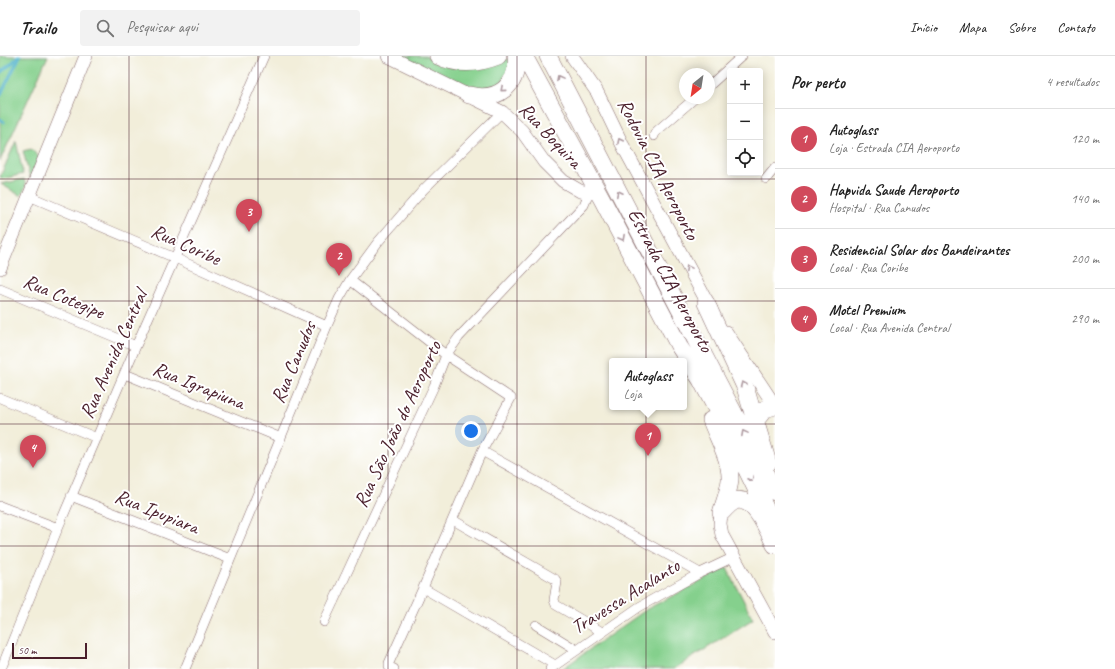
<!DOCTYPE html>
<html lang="pt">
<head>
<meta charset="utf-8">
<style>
  :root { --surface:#fff; --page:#f2f2f2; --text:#222; --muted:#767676; --line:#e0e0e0; --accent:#d1495b }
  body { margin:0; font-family:Caveat,sans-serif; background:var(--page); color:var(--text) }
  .controls { position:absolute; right:12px; top:12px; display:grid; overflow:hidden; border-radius:4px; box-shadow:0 2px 10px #0003 }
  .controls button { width:36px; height:36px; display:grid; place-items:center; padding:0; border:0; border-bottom:1px solid var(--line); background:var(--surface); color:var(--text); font:20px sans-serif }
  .compass { position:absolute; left:679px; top:12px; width:36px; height:36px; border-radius:50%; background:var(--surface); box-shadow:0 2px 10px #0003; rotate:210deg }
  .scale { position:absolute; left:12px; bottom:10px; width:75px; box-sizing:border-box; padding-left:4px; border:2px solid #4a1f2b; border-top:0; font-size:11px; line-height:14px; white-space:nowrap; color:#4a1f2b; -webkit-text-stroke:3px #fff; paint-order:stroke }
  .you { position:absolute; left:471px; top:375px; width:14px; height:14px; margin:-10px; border:3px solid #fff; border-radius:50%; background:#1a73e8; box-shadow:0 0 0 6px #1a73e833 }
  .badge { display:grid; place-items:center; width:26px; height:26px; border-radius:50%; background:var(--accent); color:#fff; font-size:13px; font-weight:700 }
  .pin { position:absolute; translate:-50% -33px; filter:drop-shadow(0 1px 2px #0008) }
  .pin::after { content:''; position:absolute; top:21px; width:14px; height:12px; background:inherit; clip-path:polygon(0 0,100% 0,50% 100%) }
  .popup { position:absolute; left:609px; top:302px; width:78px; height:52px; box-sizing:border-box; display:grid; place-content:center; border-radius:4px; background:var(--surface); filter:drop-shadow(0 1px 3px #0005); font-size:13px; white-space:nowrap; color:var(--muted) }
  .popup b { font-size:15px; color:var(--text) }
  .popup::after { content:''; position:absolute; left:50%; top:100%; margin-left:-8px; border:8px solid transparent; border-top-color:var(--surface) }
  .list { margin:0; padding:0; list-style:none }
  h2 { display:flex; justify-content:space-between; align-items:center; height:52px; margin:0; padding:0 16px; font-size:17px }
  h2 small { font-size:13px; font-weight:400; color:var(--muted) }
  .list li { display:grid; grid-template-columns:26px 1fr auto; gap:12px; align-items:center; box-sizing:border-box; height:60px; padding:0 16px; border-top:1px solid var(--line) }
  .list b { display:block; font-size:15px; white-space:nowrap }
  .list p { margin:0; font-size:13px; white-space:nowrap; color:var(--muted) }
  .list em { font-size:13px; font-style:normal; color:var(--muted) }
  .icon { flex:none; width:22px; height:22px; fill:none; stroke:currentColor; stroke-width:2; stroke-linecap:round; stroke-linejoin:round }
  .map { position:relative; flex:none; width:775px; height:613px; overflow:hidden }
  header { display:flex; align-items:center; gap:24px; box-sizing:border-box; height:56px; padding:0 20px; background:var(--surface); border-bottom:1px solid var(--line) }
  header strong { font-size:19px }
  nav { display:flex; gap:22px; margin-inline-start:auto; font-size:14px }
  .search { width:280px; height:36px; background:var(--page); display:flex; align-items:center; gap:10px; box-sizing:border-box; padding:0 14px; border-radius:4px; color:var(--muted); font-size:15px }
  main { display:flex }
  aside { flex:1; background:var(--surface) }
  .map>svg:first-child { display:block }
  .green { fill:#85d08d; stroke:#68785c }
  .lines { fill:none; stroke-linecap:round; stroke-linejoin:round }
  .stream { stroke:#4db1cc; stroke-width:3 }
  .street-casing { stroke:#856768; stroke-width:10 }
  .secondary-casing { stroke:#856768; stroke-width:14 }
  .highway-casing { stroke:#856768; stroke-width:18 }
  .street { stroke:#fff; stroke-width:9 }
  .secondary { stroke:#fff; stroke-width:13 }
  .highway { stroke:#fff; stroke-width:17 }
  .oneway { stroke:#ae9aa0 }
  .grid { fill:none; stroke:#4a1f2b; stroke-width:1; stroke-opacity:0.55 }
  .labels { text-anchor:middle; stroke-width:4; stroke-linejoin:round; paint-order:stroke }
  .street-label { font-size:20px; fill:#4a1f2b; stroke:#fff }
</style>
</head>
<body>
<header>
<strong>Trailo</strong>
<div class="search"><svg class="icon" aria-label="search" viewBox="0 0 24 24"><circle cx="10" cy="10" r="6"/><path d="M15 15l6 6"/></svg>Pesquisar aqui</div>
<nav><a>Início</a><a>Mapa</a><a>Sobre</a><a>Contato</a></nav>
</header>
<main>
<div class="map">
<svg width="775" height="613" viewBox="0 0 775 613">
  <rect width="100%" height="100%" fill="#fff"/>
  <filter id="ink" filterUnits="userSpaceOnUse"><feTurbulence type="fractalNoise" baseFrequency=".025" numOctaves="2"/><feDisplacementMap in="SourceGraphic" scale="8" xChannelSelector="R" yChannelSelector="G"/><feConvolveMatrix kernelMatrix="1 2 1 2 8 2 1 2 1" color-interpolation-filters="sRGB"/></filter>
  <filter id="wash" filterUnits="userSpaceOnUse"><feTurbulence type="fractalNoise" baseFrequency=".012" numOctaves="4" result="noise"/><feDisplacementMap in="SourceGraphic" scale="16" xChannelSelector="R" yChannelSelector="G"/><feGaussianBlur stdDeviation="0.9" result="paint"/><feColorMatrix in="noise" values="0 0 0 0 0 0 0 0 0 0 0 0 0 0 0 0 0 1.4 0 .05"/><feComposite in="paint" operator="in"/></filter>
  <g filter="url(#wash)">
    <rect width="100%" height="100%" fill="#f2eeda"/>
    <path class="green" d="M 0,0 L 48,0 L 0,105 Z
      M 401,0 L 426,0 L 436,6 L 498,6 L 514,0 L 500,31 L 471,35 Z
      M 16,85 L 23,118 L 3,123 L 0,121 Z
      M 31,93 L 39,101 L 30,122 L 23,95 Z
      M 24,123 L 26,130 L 21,140 L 1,128 Z
      M 727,512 L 753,563 L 674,613 L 562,613 L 647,553 Z"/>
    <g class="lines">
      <path class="stream" d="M 0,17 L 13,6 L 18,0
        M 0,40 L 20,0
        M 0,63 L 4,66"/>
    </g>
  </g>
  <g filter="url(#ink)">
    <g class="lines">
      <defs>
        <path id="street" d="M 709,30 L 742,0
          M 654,80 L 655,77 L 658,74 L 695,42
          M 766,123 L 775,112
          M 29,140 L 175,202 L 327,270
          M 350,224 L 446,299 L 511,342 L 482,395 L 423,532 L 389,607 L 389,611 L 394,613
          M 0,233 L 136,290
          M 125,318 L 281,382
          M 0,342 L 97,382
          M 482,395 L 700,517
          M 71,440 L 230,503
          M 0,450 L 58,472
          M 453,464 L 555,523 L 557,526 L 554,544 L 556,549 L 602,576
          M 423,532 L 555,609
          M 324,566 L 434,330 L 446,299 L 459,281 L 584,149 L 589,137
          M 536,569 L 577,594
          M 1,613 L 58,472 L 136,290 L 264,0
          M 185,613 L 327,270 L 339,243 L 350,224 L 378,186 L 423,134 L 502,56
          M 550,613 L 639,551 L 700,517 L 734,501"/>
        <path id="secondary" d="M 388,0 L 502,56 L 522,75 L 544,106 L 563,125 L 580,135 L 589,137 L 598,136
          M 572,0 L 597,36 L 622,88 L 711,253
          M 0,212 L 86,0
          M 726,276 L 775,350
          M 721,457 L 720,468 L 722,479 L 775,576"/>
        <path id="highway" d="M 438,0 C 457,9 478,8 498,0
          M 524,0 L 603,145 L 679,290 L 701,324 L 727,373 L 775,472
          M 548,0 L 775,436
          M 469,39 C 497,46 519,30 516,0
          M 706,247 L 745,331 L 768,407
          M 711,364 C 718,383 731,404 730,424 C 729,435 724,447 721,457
          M 755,365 L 765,353 L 775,350
          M 721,457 C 725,453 730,447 735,445 C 754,439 768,475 775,489"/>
      </defs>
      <use href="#street" class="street-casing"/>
      <use href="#secondary" class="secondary-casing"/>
      <use href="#highway" class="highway-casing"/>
      <use href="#street" class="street"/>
      <use href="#secondary" class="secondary"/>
      <use href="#highway" class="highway"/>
    </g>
    <defs><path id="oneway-chevron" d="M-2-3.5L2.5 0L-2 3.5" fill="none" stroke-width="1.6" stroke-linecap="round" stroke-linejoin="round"/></defs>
    <g class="oneway">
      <use href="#oneway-chevron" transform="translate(559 22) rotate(-118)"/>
      <use href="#oneway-chevron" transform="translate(503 33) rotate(139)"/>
      <use href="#oneway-chevron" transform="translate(620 85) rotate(-116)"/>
      <use href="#oneway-chevron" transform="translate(619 137) rotate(-117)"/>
      <use href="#oneway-chevron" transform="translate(622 182) rotate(62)"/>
      <use href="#oneway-chevron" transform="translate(688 212) rotate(-118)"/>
      <use href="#oneway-chevron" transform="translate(743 328) rotate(-113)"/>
      <use href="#oneway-chevron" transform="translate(744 377) rotate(-118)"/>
      <use href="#oneway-chevron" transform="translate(751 423) rotate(64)"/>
    </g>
  </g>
  <path class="grid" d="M 129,0 L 129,613M 258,0 L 258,613M 388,0 L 388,613M 517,0 L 517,613M 646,0 L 646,613M 0,123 L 775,123M 0,245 L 775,245M 0,368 L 775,368M 0,490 L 775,490"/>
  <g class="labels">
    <g class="street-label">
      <text transform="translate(551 79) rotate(47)" y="7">Rua Boquira</text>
      <text transform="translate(659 113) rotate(63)" y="7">Rodovia CIA Aeroporto</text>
      <text transform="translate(186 188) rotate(24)" y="7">Rua Coribe</text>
      <text transform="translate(671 224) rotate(62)" y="7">Estrada CIA Aeroporto</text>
      <text transform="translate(64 240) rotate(23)" y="7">Rua Cotegipe</text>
      <text transform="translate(113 298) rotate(-66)" y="7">Rua Avenida Central</text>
      <text transform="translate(293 306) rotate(-67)" y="7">Rua Canudos</text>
      <text transform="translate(199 329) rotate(22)" y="7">Rua Igrapiuna</text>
      <text transform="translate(397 368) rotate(-65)" y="7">Rua São João do Aeroporto</text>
      <text transform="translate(157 455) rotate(22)" y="7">Rua Ipupiara</text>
      <text transform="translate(625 540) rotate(-32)" y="7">Travessa Acalanto</text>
    </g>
  </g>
</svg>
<div class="controls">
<button>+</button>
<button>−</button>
<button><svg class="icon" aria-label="locate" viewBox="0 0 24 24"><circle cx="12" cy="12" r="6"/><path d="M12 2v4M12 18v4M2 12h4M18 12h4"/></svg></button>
</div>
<svg class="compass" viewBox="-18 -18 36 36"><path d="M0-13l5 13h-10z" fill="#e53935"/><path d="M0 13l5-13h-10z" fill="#767676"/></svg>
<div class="scale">50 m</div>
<div class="you"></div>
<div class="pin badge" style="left:648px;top:400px">1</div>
<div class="popup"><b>Autoglass</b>Loja</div>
<div class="pin badge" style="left:339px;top:220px">2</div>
<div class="pin badge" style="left:249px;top:176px">3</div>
<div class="pin badge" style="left:33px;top:412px">4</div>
</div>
<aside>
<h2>Por perto<small>4 resultados</small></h2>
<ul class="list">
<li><span class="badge">1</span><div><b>Autoglass</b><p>Loja · Estrada CIA Aeroporto</p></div><em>120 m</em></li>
<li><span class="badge">2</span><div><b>Hapvida Saude Aeroporto</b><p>Hospital · Rua Canudos</p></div><em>140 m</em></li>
<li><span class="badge">3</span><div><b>Residencial Solar dos Bandeirantes</b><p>Local · Rua Coribe</p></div><em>200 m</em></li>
<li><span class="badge">4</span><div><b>Motel Premium</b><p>Local · Rua Avenida Central</p></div><em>290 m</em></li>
</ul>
</aside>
</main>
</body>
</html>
